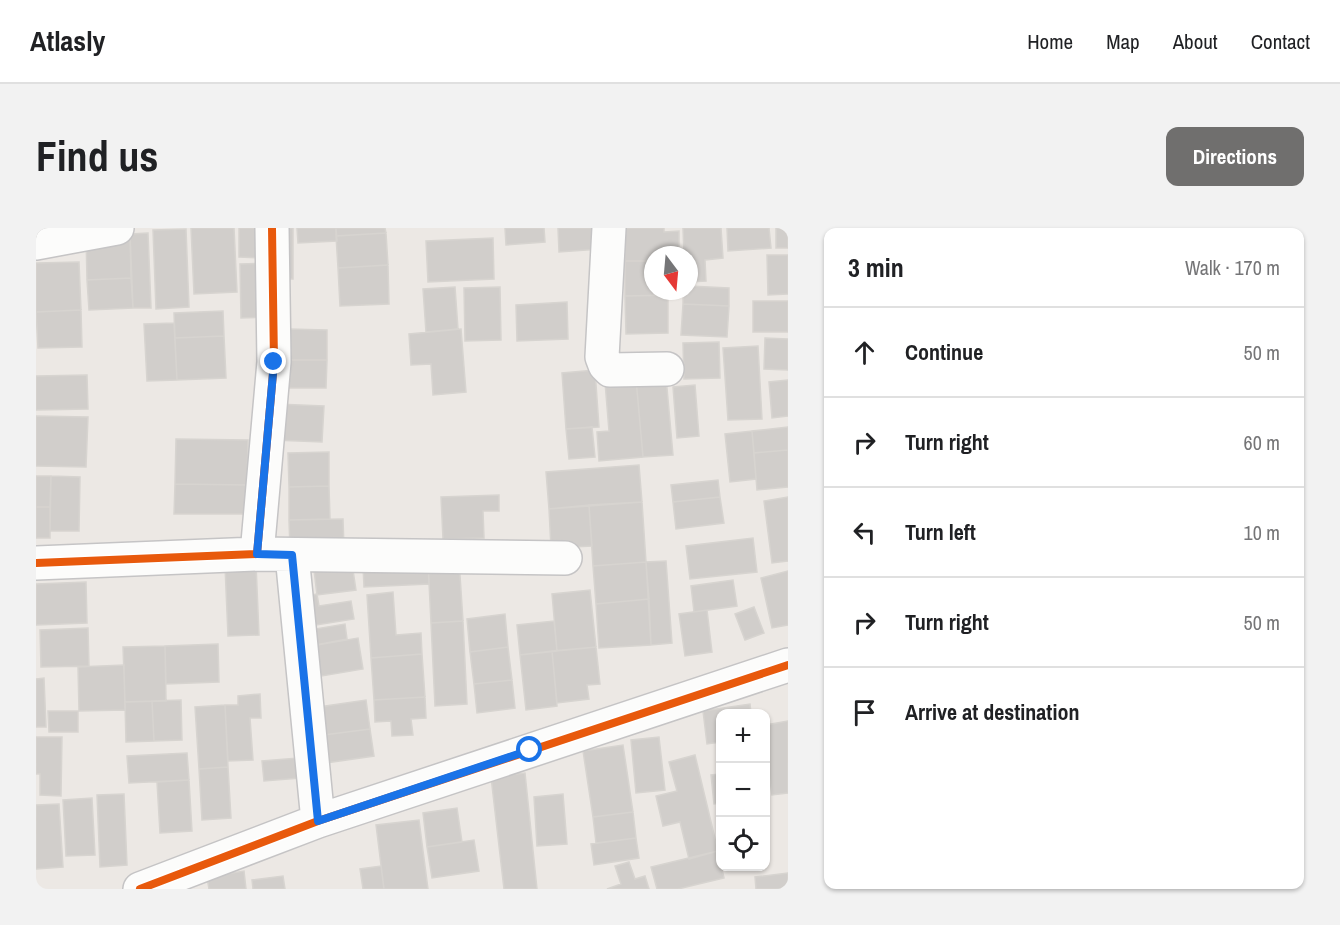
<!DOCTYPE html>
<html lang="en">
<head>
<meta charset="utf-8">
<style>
  :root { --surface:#fff; --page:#f2f2f2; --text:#202124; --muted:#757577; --line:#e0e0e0; --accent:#706f6e }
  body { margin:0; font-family:"Archivo Narrow",sans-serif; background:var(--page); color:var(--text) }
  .controls { position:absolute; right:18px; bottom:18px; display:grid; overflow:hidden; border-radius:12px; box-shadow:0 2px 4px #0004 }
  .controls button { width:54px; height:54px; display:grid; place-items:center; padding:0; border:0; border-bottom:2px solid var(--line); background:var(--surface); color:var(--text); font:30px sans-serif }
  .compass { position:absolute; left:608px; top:18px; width:54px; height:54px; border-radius:50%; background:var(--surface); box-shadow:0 2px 4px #0004; rotate:164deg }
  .stop { position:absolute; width:18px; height:18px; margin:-14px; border:4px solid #1a73e8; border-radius:50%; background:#fff }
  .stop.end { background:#1a73e8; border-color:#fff; box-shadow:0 2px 6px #0008 }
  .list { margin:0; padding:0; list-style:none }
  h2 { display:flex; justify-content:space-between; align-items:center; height:78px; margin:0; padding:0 24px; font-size:26px }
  h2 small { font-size:20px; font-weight:400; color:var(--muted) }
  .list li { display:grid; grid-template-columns:39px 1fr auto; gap:18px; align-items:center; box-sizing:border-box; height:90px; padding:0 24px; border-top:2px solid var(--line) }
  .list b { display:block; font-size:22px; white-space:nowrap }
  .list em { font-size:20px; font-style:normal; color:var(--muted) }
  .icon { flex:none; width:33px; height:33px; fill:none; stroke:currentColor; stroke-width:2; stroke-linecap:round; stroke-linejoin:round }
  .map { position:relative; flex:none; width:752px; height:661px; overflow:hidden; border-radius:12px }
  header { display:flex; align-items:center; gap:36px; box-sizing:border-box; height:84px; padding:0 30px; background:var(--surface); border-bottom:2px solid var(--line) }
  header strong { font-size:28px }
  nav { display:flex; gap:33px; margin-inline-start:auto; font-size:21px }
  .intro { display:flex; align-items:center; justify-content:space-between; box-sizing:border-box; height:144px; padding:0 36px }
  h1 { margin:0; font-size:42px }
  .button { padding:15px 27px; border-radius:12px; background:var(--accent); color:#fff; font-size:21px; font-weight:700 }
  main { display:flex; gap:36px; padding:0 36px }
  aside { flex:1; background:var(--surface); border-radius:12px; box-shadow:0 2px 4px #0004 }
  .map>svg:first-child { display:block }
  .building { fill:#d1cecb; stroke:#d7d4d0; stroke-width:1.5 }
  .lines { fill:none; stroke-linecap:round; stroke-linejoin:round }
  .minor-casing { stroke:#c5c4c5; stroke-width:36 }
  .minor { stroke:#fcfcfb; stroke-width:33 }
  .cycleway-casing { stroke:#fff; stroke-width:11 }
  .cycleway { stroke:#e8590c; stroke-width:8 }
  .route { stroke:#1a73e8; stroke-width:8 }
</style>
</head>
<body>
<header>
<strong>Atlasly</strong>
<nav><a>Home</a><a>Map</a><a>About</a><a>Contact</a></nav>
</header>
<div class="intro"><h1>Find us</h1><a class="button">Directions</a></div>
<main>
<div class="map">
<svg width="752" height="661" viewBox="0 0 752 661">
  <rect width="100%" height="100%" fill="#ece8e4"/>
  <path class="building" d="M 155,0 L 198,0 L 201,64 L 158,66 Z
    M 203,0 L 230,0 L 230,30 L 203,29 Z
    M 240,0 L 257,0 L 257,51 L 240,51 Z
    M 261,0 L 300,0 L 301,13 L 262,15 Z
    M 300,0 L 349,0 L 350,5 L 300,8 Z
    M 469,0 L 508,0 L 509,14 L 470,17 Z
    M 522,0 L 563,0 L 564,21 L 523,24 Z
    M 589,0 L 628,0 L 628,4 L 643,3 L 643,27 L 617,27 L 617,33 L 589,33 Z
    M 647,0 L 685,0 L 687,30 L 669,32 L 670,53 L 653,54 L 653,27 L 648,27 Z
    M 691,0 L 733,0 L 735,20 L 692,23 Z
    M 740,0 L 752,0 L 752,20 L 740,20 Z
    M 150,1 L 153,79 L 120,81 L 117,2 Z
    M 112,5 L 115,80 L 97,80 L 94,6 Z
    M 350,5 L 352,37 L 302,40 L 300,8 Z
    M 94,6 L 95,50 L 51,52 L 50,8 Z
    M 457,10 L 458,51 L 392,54 L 390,13 Z
    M 731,27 L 752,27 L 752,66 L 732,67 Z
    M 589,33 L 617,33 L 617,63 L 644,63 L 644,67 L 589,68 Z
    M 43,34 L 45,82 L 0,84 L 0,35 Z
    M 230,35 L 230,89 L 205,90 L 204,36 Z
    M 352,37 L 353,76 L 304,78 L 302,40 Z
    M 95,50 L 97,80 L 53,82 L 51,52 Z
    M 653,58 L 693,60 L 693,78 L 647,76 L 647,63 L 653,63 Z
    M 419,59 L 422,101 L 390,104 L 387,61 Z
    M 464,59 L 465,112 L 429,113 L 428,60 Z
    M 632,67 L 632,105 L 590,106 L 589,68 Z
    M 717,73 L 752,73 L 752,104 L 717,104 Z
    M 531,74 L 532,111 L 481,113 L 480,77 Z
    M 647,76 L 693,78 L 691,109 L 645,107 Z
    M 45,82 L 46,119 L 2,120 L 0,84 Z
    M 187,83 L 188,108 L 139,110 L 138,85 Z
    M 138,95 L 141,152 L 111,153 L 108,96 Z
    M 252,101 L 291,102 L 291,132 L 251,132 Z
    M 425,101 L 430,164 L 397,167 L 395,136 L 375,137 L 373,106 Z
    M 188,108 L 190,150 L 141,152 L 139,110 Z
    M 729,110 L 752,111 L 752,142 L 728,141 Z
    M 683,114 L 684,150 L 648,151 L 647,115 Z
    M 722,118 L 726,191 L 692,192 L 687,120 Z
    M 251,132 L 291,132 L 290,160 L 239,160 Z
    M 559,142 L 563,199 L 530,201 L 526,145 Z
    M 51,147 L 52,181 L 0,182 L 0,148 Z
    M 630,149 L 637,227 L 607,229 L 600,151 Z
    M 600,151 L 607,229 L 563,233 L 561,204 L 573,203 L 569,154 Z
    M 752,152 L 752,188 L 736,190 L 733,154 Z
    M 659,157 L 663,208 L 641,210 L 637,159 Z
    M 240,176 L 288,178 L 286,214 L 238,212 Z
    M 0,188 L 52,189 L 50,239 L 0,238 Z
    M 556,199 L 559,229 L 533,231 L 530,201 Z
    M 752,199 L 752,222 L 718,225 L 716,203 Z
    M 716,203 L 720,251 L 694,254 L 689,206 Z
    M 140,211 L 212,212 L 211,257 L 139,256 Z
    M 752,222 L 752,259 L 721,262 L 718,225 Z
    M 293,224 L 293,258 L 253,259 L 252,225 Z
    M 603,237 L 606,274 L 513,281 L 510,244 Z
    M 0,248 L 15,248 L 14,279 L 0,279 Z
    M 15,248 L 44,249 L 43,303 L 14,303 Z
    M 682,252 L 684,269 L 637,274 L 635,257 Z
    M 139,256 L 211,257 L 210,286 L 138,286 Z
    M 293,258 L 294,291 L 253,292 L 253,259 Z
    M 463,267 L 463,283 L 447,283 L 448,310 L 407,311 L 405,269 Z
    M 684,269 L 688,295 L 640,301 L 637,274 Z
    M 752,269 L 752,333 L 736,335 L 728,273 Z
    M 606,274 L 610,334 L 557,338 L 553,277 Z
    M 553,277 L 556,318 L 515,320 L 513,281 Z
    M 0,279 L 14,279 L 14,310 L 0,310 Z
    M 307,291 L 308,320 L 254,321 L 253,292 Z
    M 717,310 L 721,344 L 654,351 L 650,318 Z
    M 315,329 L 320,362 L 281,367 L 277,334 Z
    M 423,332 L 427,393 L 395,395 L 392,334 Z
    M 630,333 L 636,415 L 615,417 L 610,334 Z
    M 392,334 L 393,356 L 328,359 L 327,338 Z
    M 610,334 L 613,371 L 560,376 L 557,338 Z
    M 220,336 L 223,407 L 192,408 L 189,338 Z
    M 752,343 L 752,397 L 736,400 L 725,350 Z
    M 697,352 L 701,378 L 658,384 L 655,358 Z
    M 50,354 L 51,395 L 0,397 L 0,356 Z
    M 554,362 L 560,419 L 521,423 L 516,366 Z
    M 357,364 L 360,407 L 385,405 L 386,426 L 335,430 L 331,367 Z
    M 281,366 L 283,378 L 315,373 L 318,391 L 268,399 L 263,370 Z
    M 613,371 L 615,417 L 563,420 L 560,376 Z
    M 718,379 L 728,405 L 709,412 L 699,386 Z
    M 671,382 L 676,424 L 649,428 L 643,386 Z
    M 469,386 L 472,419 L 434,424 L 431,391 Z
    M 427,393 L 431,476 L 399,478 L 395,395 Z
    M 518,393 L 521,423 L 484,427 L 481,397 Z
    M 309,396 L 311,411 L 269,419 L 267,403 Z
    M 52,400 L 53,438 L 5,439 L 4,402 Z
    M 322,410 L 327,441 L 274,450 L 269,419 Z
    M 182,416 L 183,454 L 130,456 L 129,418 Z
    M 129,418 L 130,473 L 89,474 L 87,419 Z
    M 472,419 L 476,452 L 438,456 L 434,424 Z
    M 560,419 L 564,456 L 551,457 L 553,471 L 521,475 L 516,423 Z
    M 516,423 L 521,478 L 490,482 L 484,427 Z
    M 386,426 L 389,469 L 338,472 L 335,430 Z
    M 88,437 L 89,482 L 43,483 L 42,439 Z
    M 8,450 L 10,499 L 0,499 L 0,451 Z
    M 476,452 L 479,480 L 441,485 L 438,456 Z
    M 224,466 L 225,490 L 214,490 L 217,532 L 192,533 L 189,477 L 202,477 L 202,468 Z
    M 389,469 L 390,490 L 375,491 L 377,507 L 356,508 L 355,493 L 339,494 L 338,472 Z
    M 145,472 L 146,512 L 118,513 L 116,473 Z
    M 330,472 L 334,501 L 280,508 L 276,480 Z
    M 116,473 L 118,513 L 90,514 L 89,474 Z
    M 714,476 L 715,485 L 684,485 L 684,514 L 671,516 L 667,483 Z
    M 189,477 L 192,539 L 163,541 L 159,479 Z
    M 12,483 L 42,483 L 42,504 L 13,504 Z
    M 752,493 L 752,565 L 736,567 L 730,523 L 730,497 Z
    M 334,501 L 338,528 L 283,536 L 280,508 Z
    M 0,509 L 26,509 L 25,568 L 4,567 L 4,546 L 0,546 Z
    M 623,509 L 629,562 L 600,565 L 595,512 Z
    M 587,517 L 597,584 L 557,589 L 547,523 Z
    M 151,525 L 153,552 L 93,555 L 91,528 Z
    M 659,527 L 682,623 L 653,631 L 644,594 L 627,598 L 620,568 L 641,563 L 633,534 Z
    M 262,530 L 264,550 L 228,553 L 226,533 Z
    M 192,539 L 195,590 L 166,592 L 163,541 Z
    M 489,545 L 501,661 L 468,661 L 455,549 Z
    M 684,546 L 684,575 L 678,576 L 675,547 Z
    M 153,552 L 156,603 L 124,605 L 121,554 Z
    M 88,566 L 91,637 L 64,639 L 61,567 Z
    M 527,566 L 531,616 L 501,618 L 498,569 Z
    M 56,570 L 59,627 L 30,628 L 27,572 Z
    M 23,576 L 27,639 L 0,641 L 0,577 Z
    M 421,580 L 426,614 L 391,619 L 387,585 Z
    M 597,584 L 600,610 L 560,615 L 557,589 Z
    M 383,592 L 392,661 L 348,661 L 340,597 Z
    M 600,610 L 603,630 L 558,637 L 555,616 Z
    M 438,612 L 443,643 L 396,650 L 391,619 Z
    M 682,623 L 688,650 L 642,661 L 621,661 L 615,639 Z
    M 593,634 L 599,651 L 609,648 L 613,661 L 571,661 L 585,656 L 579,638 Z
    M 345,638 L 348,661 L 327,661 L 324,641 Z
    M 208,643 L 210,661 L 173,661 L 171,649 Z
    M 752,645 L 752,661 L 720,661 L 719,649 Z
    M 247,648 L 249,661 L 217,661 L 216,652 Z"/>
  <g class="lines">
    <defs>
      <path id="minor" d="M 573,0 L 566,129 L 569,137 L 574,142 L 631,141
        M 0,15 L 81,0
        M 221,326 L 529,330
        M 256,327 L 282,593
        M 0,335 L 221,326 L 238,134 L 236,0
        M 104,661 L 282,593 L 752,437"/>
    </defs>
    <use href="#minor" class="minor-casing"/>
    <use href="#minor" class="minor"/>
    <defs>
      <path id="cycleway" d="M 0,335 L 221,326 L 238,134 L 236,0
        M 104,661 L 282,593 L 752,437"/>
    </defs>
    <use href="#cycleway" class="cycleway-casing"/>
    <use href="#cycleway" class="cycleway"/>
  </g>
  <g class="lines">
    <path class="route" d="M 238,134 L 221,326 L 256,327 L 282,593 L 494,522"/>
  </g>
</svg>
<div class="controls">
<button>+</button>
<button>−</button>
<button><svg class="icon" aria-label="locate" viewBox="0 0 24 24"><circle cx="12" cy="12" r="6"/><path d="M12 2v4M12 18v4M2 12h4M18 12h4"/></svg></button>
</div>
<svg class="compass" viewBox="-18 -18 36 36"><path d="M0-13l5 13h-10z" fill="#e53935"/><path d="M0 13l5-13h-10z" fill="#757577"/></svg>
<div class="stop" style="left:494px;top:522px"></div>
<div class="stop end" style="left:238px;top:134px"></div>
</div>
<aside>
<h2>3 min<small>Walk · 170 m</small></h2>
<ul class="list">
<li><svg class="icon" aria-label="ahead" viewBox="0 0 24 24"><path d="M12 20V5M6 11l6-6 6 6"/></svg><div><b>Continue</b></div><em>50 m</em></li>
<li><svg class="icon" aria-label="right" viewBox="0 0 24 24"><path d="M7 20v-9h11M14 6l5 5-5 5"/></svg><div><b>Turn right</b></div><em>60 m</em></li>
<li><svg class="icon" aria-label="left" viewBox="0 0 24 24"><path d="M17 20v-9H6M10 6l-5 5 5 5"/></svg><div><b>Turn left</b></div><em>10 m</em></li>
<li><svg class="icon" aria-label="right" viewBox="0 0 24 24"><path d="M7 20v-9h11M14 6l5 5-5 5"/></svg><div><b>Turn right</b></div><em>50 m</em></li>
<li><svg class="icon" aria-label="arrive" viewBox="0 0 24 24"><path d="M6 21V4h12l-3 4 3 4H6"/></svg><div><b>Arrive at destination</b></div></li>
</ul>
</aside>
</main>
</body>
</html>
